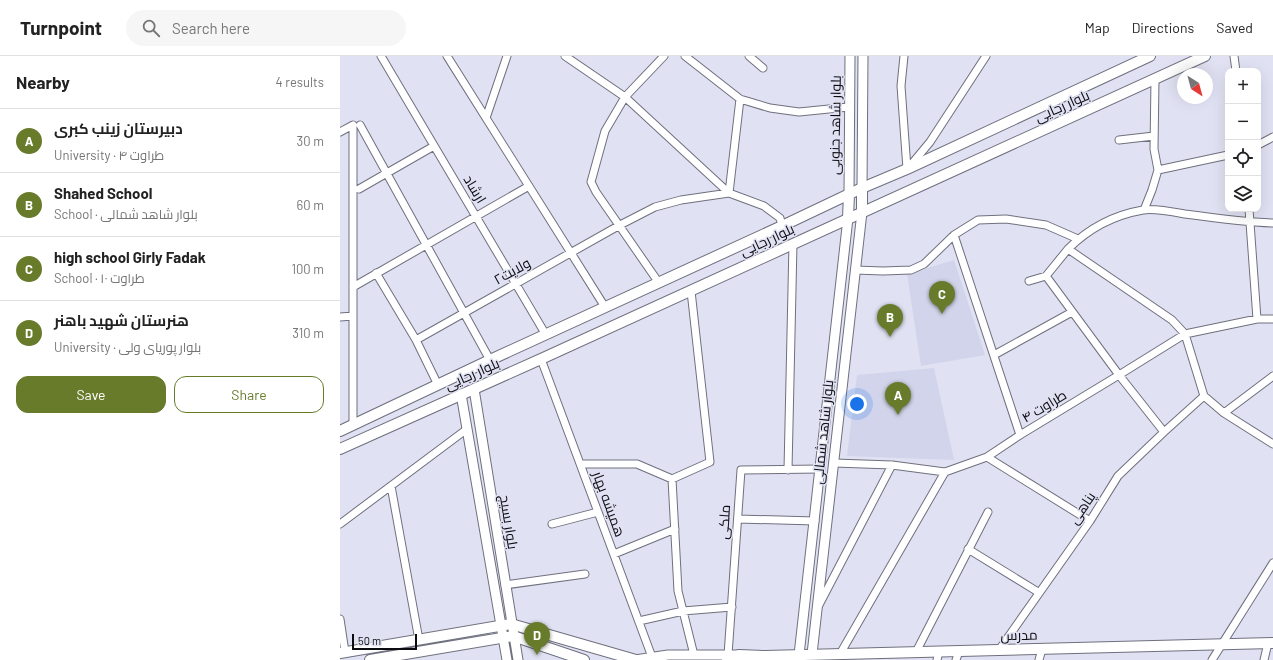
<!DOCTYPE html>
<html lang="en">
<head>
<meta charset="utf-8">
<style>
  :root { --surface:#fff; --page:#f6f6f6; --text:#222; --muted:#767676; --line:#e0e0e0; --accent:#677b2b }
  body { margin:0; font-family:Barlow,Cairo,sans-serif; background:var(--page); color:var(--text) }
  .controls { position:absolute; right:12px; top:12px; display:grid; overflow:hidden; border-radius:8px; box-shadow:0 4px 16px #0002 }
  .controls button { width:36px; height:36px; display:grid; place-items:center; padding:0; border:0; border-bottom:1px solid var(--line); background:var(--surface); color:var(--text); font:20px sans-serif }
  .compass { position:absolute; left:837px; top:12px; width:36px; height:36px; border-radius:50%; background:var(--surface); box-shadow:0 4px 16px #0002; rotate:144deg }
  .scale { position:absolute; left:12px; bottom:10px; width:65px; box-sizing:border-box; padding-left:4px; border:2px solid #0b0b11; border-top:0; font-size:11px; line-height:14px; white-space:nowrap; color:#0b0b11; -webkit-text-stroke:3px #e0e1f2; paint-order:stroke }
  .you { position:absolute; left:517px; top:348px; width:14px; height:14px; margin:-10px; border:3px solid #fff; border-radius:50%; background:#1a73e8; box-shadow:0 0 0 6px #1a73e833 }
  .badge { display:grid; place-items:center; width:26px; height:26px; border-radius:50%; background:var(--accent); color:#fff; font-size:13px; font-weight:700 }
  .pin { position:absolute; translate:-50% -33px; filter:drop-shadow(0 1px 2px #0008) }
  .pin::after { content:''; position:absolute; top:21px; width:14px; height:12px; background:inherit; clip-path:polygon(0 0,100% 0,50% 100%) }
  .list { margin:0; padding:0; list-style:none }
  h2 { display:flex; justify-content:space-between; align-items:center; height:52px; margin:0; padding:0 16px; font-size:17px }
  h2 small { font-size:13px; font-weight:400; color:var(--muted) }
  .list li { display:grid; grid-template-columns:26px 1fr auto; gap:12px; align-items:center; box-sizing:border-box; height:64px; padding:0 16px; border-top:1px solid var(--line) }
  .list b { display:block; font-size:15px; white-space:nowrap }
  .list p { margin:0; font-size:13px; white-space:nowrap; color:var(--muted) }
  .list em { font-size:13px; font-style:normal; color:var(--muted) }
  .actions { display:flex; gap:8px; padding:12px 16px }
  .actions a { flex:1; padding:9px 0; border:1px solid var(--accent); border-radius:12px; text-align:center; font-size:14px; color:var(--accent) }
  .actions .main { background:var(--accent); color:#fff }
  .icon { flex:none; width:22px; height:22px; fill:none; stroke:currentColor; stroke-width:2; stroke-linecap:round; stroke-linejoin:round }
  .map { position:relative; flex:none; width:933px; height:604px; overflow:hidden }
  header { display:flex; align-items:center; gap:24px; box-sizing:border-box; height:56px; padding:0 20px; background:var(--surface); border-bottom:1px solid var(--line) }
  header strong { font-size:19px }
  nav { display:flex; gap:22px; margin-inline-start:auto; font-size:14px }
  .search { width:280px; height:36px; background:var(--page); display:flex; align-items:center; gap:10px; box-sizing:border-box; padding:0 14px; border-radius:22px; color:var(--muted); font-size:15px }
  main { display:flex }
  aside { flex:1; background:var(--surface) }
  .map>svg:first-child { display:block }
  .built { fill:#d2d4eb }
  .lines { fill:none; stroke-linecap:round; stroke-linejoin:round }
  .minor-casing { stroke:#6f707e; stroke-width:9 }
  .tertiary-casing { stroke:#6f707e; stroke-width:11 }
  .secondary-casing { stroke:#6f707e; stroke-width:12 }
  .minor { stroke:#fff; stroke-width:7 }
  .tertiary { stroke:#fff; stroke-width:9 }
  .secondary { stroke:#fff; stroke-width:10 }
  .labels { text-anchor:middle; stroke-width:3; stroke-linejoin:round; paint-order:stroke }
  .street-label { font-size:14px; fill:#0b0b11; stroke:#e0e1f2 }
</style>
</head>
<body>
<header>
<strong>Turnpoint</strong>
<div class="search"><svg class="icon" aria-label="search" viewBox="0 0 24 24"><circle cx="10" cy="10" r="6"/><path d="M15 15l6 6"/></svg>Search here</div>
<nav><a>Map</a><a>Directions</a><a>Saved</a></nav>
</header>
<main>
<aside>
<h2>Nearby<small>4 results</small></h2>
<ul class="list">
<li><span class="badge">A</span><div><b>دبیرستان زینب کبری</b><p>University · طراوت ۴</p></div><em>30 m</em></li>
<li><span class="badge">B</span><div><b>Shahed School</b><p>School · بلوار شاهد شمالی</p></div><em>60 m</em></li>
<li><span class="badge">C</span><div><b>high school Girly Fadak</b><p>School · طراوت ۱۰</p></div><em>100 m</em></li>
<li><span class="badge">D</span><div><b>هنرستان شهید باهنر</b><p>University · بلوار پوریای ولی</p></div><em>310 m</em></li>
</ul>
<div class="actions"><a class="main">Save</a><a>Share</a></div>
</aside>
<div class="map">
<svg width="933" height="604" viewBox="0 0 933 604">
  <rect width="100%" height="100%" fill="#e0e1f2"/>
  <path class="built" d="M 614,204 L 645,299 L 581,310 L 567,218 Z
    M 594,312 L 614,404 L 507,400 L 517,319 Z"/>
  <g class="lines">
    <defs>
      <path id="minor" d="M 41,0 L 206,279
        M 107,0 L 265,251
        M 225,0 L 285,41 L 389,137
        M 345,0 L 400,43 L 430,52 L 459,56 L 509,51
        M 409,0 L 423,12
        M 564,0 L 561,30 L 567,113
        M 894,0 L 896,15
        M 146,62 L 167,0
        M 20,69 L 150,304
        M 0,76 L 13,69 L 13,368
        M 779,84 L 814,80
        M 918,89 L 933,81
        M 570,110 L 590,86 L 646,0
        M 818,114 L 888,99
        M 19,133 L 94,90
        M 389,137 L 400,43
        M 909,153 L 917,263
        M 804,154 L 812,134 L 818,114 L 814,93 L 815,23
        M 933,167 C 903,166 874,162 845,158 C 834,156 813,152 803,154 C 774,159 748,173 728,193 L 832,264 L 845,278 L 864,340 L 884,357 L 933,388
        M 614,179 L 680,379
        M 728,193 L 706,220 L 779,319 L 824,376
        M 515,214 L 543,215 L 571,214 L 584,208 L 614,179 L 638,164 L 666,163 L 706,169 L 738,183
        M 36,217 L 76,284 L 98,329
        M 689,225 L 706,220
        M 319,227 L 256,136 L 251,126 L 265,75 L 285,41 L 324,0
        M 13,231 L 189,130
        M 0,261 L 13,260
        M 76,284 L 280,169 L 315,151 L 341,144 L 389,137 L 424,150 L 440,162 L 442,170
        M 654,299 L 732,256
        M 201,303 L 312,601
        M 884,357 L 933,320
        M 647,401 L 750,465
        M 494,407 L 552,409 L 605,416 L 647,401 L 680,379 L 779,319 L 845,278 L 917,263 L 933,263
        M 241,408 L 297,408 L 332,423 L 338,535 L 354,599
        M 448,414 L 453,187
        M 332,423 L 370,406 L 351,235
        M 51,430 L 79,584
        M 398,463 L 475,465
        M 0,468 L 127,373
        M 212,468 L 258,456
        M 628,493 L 698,536
        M 274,498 L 335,473
        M 165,529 L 245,518
        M 479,549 L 552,409
        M 0,563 L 5,596
        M 299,565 L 343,555 L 392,551
        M 659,594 L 750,465 L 778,420 L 824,376 L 864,340
        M 576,596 L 648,456
        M 500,598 L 605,416
        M 388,599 L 401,414 L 480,413
        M 597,604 L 599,595
        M 616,604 L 619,595
        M 699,604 L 702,593
        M 872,604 L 933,507
        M 924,604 L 928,587"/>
      <path id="tertiary" d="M 522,132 L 523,0
        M 509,138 L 510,0
        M 134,333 L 178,604
        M 121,338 L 167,604
        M 472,598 L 522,156
        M 459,599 L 508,162
        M 295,604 L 328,599 L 398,599"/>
      <path id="secondary" d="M 522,156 L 522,132
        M 508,162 L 509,138
        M 0,375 L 150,304 L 442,170 L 522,132 L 567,113 L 810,0
        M 0,393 L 201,303 L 865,0
        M 0,597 L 171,568 L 296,604
        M 425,600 L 933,587
        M 30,604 L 173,580 L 244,604
        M 387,604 L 399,599 L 425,600 L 412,604"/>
    </defs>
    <use href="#minor" class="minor-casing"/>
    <use href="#tertiary" class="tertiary-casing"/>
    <use href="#secondary" class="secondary-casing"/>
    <use href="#minor" class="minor"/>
    <use href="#tertiary" class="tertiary"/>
    <use href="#secondary" class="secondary"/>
  </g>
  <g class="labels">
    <g class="street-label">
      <text transform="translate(722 50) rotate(-24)" y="5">بلوار رجایی</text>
      <text transform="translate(495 69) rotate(-89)" y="5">بلوار شاهد جنوبی</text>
      <text transform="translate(135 133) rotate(59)" y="5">ارشاد</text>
      <text transform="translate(427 184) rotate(-25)" y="5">بلوار رجایی</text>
      <text transform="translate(172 215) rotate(-29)" y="5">ولایت۲</text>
      <text transform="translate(132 318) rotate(-24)" y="5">بلوار رجایی</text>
      <text transform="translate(704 350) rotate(-31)" y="5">طراوت ۴</text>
      <text transform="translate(483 376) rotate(-84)" y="5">بلوار شاهد شمالی</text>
      <text transform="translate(269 448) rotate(70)" y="5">همیشه بهار</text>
      <text transform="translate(742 452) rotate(-56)" y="5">پناهی</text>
      <text transform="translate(169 466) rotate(81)" y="5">بلوار بسیج</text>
      <text transform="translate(384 466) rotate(-86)" y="5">ملکی</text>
      <text transform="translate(679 579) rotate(-1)" y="5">مدرس</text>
    </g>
  </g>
</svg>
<div class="controls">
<button>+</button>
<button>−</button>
<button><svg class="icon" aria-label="locate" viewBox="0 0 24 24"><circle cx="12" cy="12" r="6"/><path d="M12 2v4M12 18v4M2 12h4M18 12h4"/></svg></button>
<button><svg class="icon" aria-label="layers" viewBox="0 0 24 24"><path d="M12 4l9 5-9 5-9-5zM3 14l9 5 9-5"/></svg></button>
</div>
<svg class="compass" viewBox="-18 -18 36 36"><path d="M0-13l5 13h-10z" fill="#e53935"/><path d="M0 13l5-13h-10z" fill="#767676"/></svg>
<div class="scale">50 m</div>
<div class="you"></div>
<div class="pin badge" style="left:558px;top:359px">A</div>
<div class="pin badge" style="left:550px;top:281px">B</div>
<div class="pin badge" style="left:602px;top:258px">C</div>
<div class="pin badge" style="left:197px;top:599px">D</div>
</div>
</main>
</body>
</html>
